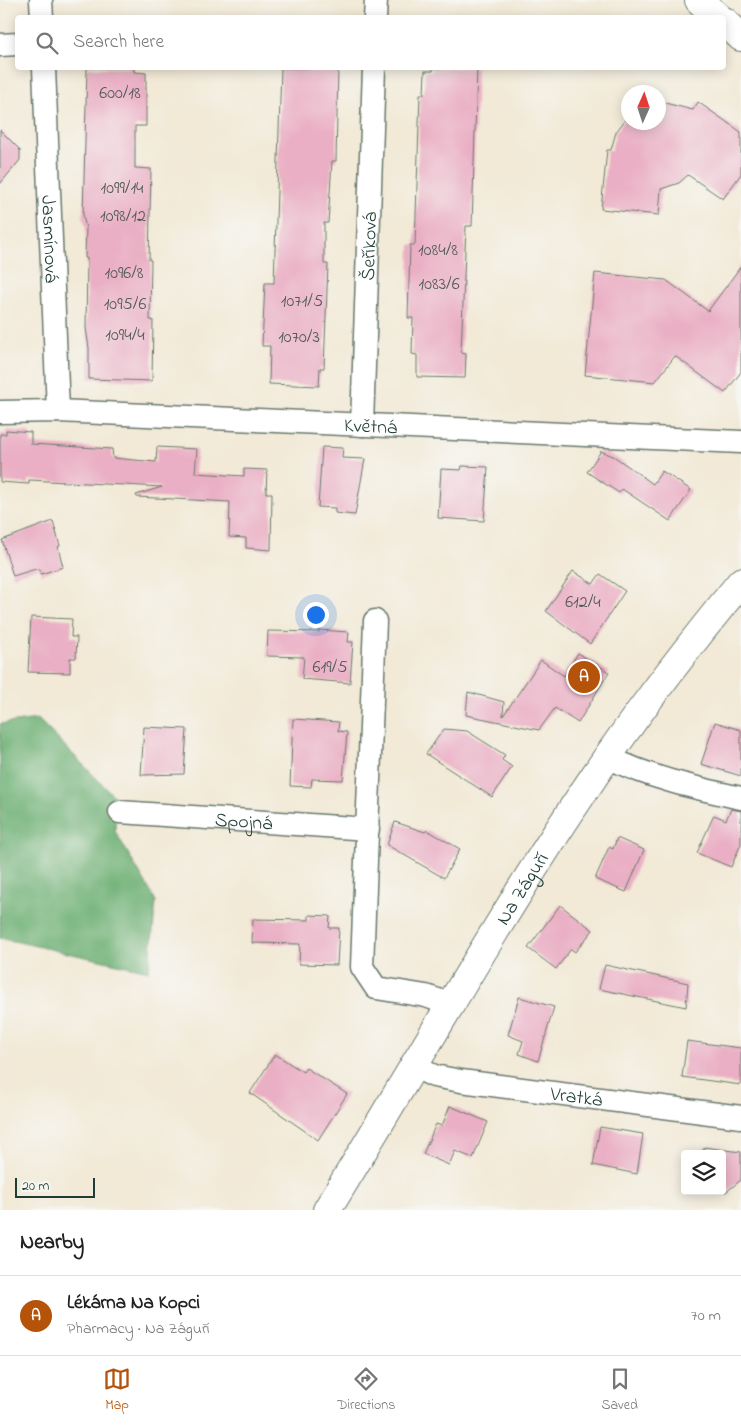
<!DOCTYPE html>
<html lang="en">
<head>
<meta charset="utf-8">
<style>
  :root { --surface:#fff; --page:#f6f6f6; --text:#222; --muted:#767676; --line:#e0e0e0; --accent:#b45309 }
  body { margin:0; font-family:"Indie Flower",sans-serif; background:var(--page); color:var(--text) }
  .controls { position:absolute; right:15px; bottom:15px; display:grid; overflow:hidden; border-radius:5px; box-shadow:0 2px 12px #0003 }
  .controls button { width:45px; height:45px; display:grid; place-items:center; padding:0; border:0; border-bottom:1px solid var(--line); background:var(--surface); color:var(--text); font:25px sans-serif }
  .compass { position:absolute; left:621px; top:85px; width:45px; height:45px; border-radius:50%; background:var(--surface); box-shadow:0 2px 12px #0003; rotate:3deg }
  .scale { position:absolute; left:15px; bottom:12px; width:80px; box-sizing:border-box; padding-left:5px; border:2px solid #1f3d34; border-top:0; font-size:14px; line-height:18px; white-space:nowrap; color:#1f3d34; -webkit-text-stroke:4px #f6f6f2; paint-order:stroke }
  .you { position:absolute; left:315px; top:614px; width:18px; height:18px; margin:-12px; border:4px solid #fff; border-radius:50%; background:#1a73e8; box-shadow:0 0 0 8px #1a73e833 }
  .badge { display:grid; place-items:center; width:32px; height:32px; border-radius:50%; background:var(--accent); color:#fff; font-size:16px; font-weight:700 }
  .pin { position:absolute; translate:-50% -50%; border:2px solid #fff; box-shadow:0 1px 5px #0006 }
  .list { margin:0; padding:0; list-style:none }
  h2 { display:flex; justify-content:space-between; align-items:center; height:65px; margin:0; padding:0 20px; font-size:21px }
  h2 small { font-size:16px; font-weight:400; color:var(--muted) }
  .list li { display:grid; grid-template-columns:32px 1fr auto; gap:15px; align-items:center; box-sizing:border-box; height:80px; padding:0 20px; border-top:1px solid var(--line) }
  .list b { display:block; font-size:19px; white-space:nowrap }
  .list p { margin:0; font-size:16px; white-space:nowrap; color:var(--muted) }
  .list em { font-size:16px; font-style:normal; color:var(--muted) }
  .icon { flex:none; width:28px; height:28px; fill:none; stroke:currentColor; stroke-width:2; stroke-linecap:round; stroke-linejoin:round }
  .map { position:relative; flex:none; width:741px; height:1210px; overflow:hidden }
  .search { position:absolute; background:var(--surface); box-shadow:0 2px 12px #0003; left:15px; right:15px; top:15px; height:55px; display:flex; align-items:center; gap:12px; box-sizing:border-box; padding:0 18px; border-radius:5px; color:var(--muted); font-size:19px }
  .sheet { height:145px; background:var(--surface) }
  nav { display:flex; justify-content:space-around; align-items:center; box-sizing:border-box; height:70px; border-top:1px solid var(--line); background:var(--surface); font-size:14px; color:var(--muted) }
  nav a { display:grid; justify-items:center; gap:2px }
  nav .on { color:var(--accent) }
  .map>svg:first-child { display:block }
  .forest { fill:#6eb074; stroke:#467654 }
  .building { fill:#eaafc4 }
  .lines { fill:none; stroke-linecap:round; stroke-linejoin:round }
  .minor-casing { stroke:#69796d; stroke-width:25 }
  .tertiary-casing { stroke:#69796d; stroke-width:30 }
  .primary-casing { stroke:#69796d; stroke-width:30 }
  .minor { stroke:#fff; stroke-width:22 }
  .tertiary { stroke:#fff; stroke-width:28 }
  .primary { stroke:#fff; stroke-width:28 }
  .labels { text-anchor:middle; stroke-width:4; stroke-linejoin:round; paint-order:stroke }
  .number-label { font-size:18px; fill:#525a58 }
  .street-label { font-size:20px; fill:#1f3d34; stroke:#f6f6f2 }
</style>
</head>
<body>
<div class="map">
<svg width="741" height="1210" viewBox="0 0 741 1210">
  <rect width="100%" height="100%" fill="#f6f6f2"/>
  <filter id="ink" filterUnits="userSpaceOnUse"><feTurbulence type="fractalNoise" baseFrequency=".02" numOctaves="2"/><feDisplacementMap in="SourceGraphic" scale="10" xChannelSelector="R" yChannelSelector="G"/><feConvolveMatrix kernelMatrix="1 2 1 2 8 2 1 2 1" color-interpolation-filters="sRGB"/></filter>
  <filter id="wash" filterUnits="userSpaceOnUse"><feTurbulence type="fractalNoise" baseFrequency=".0096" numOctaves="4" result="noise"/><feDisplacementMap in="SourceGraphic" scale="20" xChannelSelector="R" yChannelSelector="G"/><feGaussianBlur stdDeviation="1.12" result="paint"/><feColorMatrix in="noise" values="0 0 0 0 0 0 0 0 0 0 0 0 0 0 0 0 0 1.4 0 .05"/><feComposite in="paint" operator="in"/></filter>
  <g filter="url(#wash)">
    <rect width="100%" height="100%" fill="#f2e9d6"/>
    <path class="forest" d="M 38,719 L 116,798 L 115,831 L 156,901 L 149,971 L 0,938 L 0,724 Z"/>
    <g id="blocks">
      <path class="building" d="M 87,68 L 134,68 L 134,72 L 146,73 L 146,126 L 135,126 L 135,168 L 151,169 L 149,260 L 151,260 L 150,320 L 153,320 L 152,381 L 89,379 L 89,348 L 86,328 L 87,258 L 85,258 L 86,228 L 83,216 Z
        M 281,68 L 338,68 L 336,161 L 332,161 L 328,223 L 324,223 L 324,264 L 328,264 L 324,368 L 320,368 L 319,386 L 269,384 L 270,346 L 262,346 L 265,283 L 274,283 Z
        M 433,68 L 477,68 L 472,226 L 466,226 L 461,353 L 466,354 L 465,378 L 417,377 L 417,355 L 412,354 L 413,318 L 408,318 L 410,245 L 415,245 L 420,94 L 424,94 L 425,71 L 433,71 Z
        M 698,102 L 741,132 L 741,174 L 723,199 L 688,175 L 679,183 L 661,189 L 659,215 L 601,209 L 607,150 L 611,150 L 616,132 L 628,116 L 628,122 L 658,122 L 658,104 L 665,103 L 693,110 Z
        M 0,130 L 20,150 L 20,160 L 0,184 Z
        M 741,266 L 741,372 L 725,393 L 675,356 L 655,382 L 585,375 L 595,273 L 666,280 L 708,311 Z
        M 6,430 L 31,432 L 31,444 L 112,449 L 113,458 L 156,462 L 157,447 L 197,449 L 195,473 L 244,476 L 244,469 L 267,470 L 266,493 L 272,493 L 271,550 L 246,548 L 246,538 L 229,537 L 230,502 L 137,497 L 136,495 L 162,487 L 29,480 L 29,484 L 0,482 L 0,434 L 6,434 Z
        M 322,447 L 343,448 L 342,458 L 365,459 L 355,515 L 335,513 L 335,508 L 318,507 Z
        M 601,451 L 615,457 L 653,484 L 662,471 L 691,490 L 670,521 L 622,489 L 619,493 L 587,472 Z
        M 462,466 L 488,467 L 484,521 L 438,518 L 441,469 L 461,470 Z
        M 53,521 L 60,546 L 58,547 L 63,567 L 41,574 L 39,568 L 13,576 L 2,540 Z
        M 573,571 L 593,584 L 600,574 L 625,591 L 590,644 L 546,611 Z
        M 31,617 L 72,619 L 71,637 L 77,637 L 76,658 L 70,658 L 70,673 L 28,672 Z
        M 319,630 L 349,632 L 348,642 L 353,642 L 350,683 L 302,679 L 304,657 L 267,656 L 268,631 L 319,632 Z
        M 578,653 L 609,672 L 578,723 L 555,708 L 539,730 L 466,715 L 468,692 L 504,702 L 503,716 L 541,660 L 564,676 Z
        M 293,719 L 339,722 L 338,731 L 347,732 L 343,780 L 312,779 L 311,787 L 290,786 Z
        M 715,722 L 741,730 L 741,776 L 701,764 Z
        M 144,727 L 187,729 L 184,774 L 141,775 Z
        M 444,729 L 467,731 L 505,755 L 502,760 L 512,767 L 492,797 L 426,754 Z
        M 731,809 L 741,811 L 741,844 L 731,867 L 697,853 L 714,815 L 726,820 Z
        M 395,822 L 425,832 L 427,830 L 460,849 L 444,878 L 387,845 Z
        M 617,838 L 644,850 L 626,892 L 595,879 L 609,847 L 613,849 Z
        M 560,905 L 593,930 L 575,952 L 571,949 L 556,969 L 528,948 Z
        M 309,915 L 330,916 L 329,928 L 339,928 L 337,965 L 299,964 L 300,944 L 252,943 L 253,919 L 309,920 Z
        M 605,965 L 688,983 L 686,1007 L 599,989 Z
        M 519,997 L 554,1007 L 538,1061 L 519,1054 L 523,1041 L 508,1035 Z
        M 687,1041 L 741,1048 L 741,1085 L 682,1077 Z
        M 275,1054 L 303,1072 L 306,1068 L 347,1094 L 318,1140 L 250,1093 Z
        M 450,1106 L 488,1122 L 473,1158 L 455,1151 L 449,1165 L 423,1154 L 436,1124 L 442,1126 Z
        M 600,1127 L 643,1134 L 637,1174 L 593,1165 Z
        M 704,1147 L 741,1152 L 741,1180 L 726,1192 L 720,1191 L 722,1191 L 722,1154 L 703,1154 Z"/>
    </g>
  </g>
  <g filter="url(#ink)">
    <use href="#blocks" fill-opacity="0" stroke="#69796d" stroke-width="1"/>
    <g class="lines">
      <defs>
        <g id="minor">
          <path d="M 41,0 L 42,18"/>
          <path d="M 375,18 L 376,0"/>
          <path d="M 0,45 L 18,44"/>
          <path id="s1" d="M 44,68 L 58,411"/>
          <path id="s2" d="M 0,412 L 58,411 L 741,442"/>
          <path id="s3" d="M 362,425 L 374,68"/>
          <path d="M 375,621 L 362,967 L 376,988 L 426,996 L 452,1005"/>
          <path d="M 608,757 C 649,778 696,788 741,798"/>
          <path id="s4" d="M 120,812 L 368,829"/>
          <path id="s5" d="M 415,1067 L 434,1076 L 461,1081 L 741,1117"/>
        </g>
        <g id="tertiary">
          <path id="s6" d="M 327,1210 C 420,1059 507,902 608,756 C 650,696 695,638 741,582"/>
        </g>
        <path id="primary" d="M 699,0 L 719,18
          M 724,21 L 741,37"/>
      </defs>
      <use href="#minor" class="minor-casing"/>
      <use href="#tertiary" class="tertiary-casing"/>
      <use href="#primary" class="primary-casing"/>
      <use href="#minor" class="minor"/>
      <use href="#tertiary" class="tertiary"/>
      <use href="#primary" class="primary"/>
    </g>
  </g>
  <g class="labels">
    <g class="number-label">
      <text x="120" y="98">600/18</text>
      <text x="122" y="193">1099/14</text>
      <text x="123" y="221">1098/12</text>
      <text x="438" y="255">1084/8</text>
      <text x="124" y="278">1096/8</text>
      <text x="439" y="289">1083/6</text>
      <text x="302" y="306">1071/5</text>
      <text x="125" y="309">1095/6</text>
      <text x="125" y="340">1094/4</text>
      <text x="299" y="342">1070/3</text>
      <text x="583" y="607">612/4</text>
      <text x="330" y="672">619/5</text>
    </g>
    <g class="street-label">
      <text dy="7" stroke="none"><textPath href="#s1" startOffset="171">Jasmínová</textPath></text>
      <text dy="7" stroke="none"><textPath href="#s3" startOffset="179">Šeříková</textPath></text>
      <text dy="7" stroke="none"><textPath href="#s2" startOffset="371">Květná</textPath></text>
      <text dy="7" stroke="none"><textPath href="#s4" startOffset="124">Spojná</textPath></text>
      <text dy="7" stroke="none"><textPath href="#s6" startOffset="376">Na Záguří</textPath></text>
      <text dy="7" stroke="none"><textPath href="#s5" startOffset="165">Vratká</textPath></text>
    </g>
  </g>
</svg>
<div class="controls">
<button><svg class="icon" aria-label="layers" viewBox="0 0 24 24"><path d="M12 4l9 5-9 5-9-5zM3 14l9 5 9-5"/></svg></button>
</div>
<svg class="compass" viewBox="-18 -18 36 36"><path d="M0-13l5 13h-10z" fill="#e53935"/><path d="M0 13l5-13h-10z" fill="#767676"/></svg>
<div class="scale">20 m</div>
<div class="you"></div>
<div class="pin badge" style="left:584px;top:677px">A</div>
<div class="search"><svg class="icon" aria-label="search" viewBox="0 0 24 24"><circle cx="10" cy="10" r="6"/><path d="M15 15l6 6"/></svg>Search here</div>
</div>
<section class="sheet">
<h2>Nearby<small></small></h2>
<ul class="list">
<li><span class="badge">A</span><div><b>Lékárna Na Kopci</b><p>Pharmacy · Na Záguří</p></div><em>70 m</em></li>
</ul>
</section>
<nav>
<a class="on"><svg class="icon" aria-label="map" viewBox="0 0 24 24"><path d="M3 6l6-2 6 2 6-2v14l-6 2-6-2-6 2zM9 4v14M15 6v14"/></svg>Map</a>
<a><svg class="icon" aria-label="directions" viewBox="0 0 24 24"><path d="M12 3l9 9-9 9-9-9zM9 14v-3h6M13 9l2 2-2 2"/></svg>Directions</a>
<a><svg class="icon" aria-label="saved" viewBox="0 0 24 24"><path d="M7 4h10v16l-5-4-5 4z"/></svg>Saved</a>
</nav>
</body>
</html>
